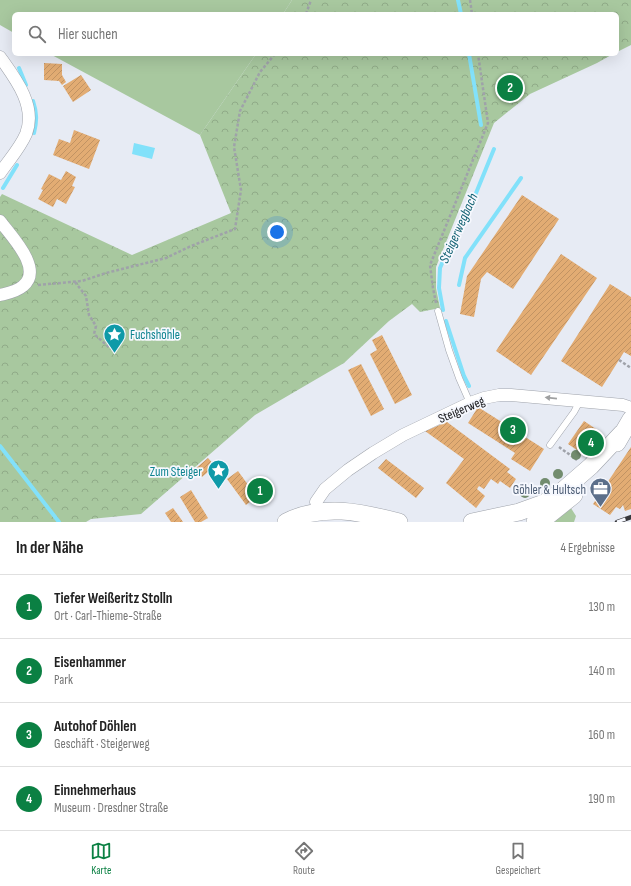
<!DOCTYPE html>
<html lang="de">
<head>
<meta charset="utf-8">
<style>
  :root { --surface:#fff; --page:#f6f6f6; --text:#222; --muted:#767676; --line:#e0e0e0; --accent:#0b8043 }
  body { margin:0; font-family:"Sofia Sans Condensed",sans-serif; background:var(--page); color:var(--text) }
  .you { position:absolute; left:277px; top:232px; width:14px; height:14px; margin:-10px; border:3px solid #fff; border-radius:50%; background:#1a73e8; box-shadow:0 0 0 6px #1a73e833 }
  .badge { display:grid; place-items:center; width:26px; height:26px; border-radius:50%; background:var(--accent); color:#fff; font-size:13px; font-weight:700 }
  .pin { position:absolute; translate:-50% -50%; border:2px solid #fff; box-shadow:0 1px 4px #0006 }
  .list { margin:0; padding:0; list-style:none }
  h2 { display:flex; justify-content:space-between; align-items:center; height:52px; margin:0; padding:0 16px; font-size:17px }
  h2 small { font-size:13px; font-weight:400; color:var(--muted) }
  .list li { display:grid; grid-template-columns:26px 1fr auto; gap:12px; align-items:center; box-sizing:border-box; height:64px; padding:0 16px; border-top:1px solid var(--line) }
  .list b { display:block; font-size:15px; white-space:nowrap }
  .list p { margin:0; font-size:13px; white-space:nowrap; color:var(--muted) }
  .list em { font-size:13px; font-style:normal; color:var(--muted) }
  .icon { flex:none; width:22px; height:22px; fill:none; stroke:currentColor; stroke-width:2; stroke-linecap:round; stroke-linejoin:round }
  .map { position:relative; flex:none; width:631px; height:522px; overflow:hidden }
  .search { position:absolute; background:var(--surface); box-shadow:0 4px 16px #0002; left:12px; right:12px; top:12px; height:44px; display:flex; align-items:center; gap:10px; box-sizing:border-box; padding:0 14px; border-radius:6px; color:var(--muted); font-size:15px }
  .sheet { height:308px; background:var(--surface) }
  nav { display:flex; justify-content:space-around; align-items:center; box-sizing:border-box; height:56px; border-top:1px solid var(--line); background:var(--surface); font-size:11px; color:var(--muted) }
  nav a { display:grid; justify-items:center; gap:2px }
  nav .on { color:var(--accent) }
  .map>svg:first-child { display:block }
  .green { fill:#a8c89f }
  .forest { fill:url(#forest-crowns) }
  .water { fill:#82e1fa }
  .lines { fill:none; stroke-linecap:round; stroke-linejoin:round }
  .stream { stroke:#82e1fa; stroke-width:4 }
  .building { fill:url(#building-hatch) }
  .lane-casing { stroke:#9fa3ab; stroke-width:7 }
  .street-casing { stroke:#9fa3ab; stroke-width:13 }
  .secondary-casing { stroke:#9fa3ab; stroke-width:18 }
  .path { stroke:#9fa2a9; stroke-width:2.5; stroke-dasharray:3 2; stroke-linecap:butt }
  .lane { stroke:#fff; stroke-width:6 }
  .street { stroke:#fff; stroke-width:12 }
  .secondary { stroke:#fff; stroke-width:17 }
  .rail-casing { stroke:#37383c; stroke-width:4.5 }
  .rail { stroke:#f6f8fe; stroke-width:3; stroke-dasharray:9; stroke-linecap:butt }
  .tree { fill:#728c6e }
  .oneway { fill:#9fa0a1 }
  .labels { text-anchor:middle; stroke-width:3.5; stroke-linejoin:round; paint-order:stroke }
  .culture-label { font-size:13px; fill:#0d838f; stroke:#f6f8fe; text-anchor:start }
  .street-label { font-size:13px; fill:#101114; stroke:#f6f8fe }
  .service-label { font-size:13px; fill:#4e5e75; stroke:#f6f8fe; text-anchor:end }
  .water-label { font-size:14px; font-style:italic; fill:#0e5f70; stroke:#f6f8fe }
</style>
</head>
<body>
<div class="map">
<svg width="631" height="522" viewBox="0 0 631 522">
  <defs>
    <pattern id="forest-crowns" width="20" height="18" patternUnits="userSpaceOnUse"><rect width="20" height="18" fill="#a8c89f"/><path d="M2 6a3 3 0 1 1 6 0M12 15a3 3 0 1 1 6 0" fill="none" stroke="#90ab88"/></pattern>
    <pattern id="building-hatch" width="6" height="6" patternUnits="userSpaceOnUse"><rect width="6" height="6" fill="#e2ac73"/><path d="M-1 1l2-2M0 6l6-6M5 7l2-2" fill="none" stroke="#c19363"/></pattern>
  </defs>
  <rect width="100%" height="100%" fill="#e7ebf4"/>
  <path class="green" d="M 0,0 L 292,0 L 283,14 L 14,14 L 14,33 L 0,25 Z
    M 50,54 L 256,54 L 200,135 Z
    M 569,505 L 576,516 L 574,522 L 555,522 L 557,516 Z"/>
  <path class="forest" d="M 292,0 L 631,0 L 631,45 L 617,52 L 617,14 L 283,14 Z
    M 256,54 L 613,54 L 597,63 L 530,94 L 494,123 L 436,267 L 436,288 L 440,308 L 420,312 L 412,304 L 389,321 L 344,363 L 255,415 L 141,514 L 91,519 L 86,522 L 0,522 L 0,197 L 2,194 L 132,255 L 231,213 L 200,135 Z"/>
  <path class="water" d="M 134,143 L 155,148 L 152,159 L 132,154 Z"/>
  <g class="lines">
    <path class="stream" d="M 458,0 L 461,14
      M 469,54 L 481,125
      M 19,68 L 26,85
      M 33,101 C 37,113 37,121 34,133
      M 3,188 L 17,165
      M 459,285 L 465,258 L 521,178
      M 443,310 L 439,288 L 440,268 L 449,247 L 474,198 L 494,149
      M 446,321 L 464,376 L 469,386
      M 0,446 L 59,522"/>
  </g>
  <path class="building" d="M 44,63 L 62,64 L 62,75 L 66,82 L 62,85 L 59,81 L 44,80 Z
    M 81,75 L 91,90 L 73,102 L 63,86 Z
    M 74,130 L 100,140 L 89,169 L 53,155 L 59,139 L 70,143 Z
    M 66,171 L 76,177 L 72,186 L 75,187 L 66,204 L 57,199 L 53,207 L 38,199 L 43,190 L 41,189 L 49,174 L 61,180 Z
    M 522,195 L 559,219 L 513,289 L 487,272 L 481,279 L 474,317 L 460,314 L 467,276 Z
    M 561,254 L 597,278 L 531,375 L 496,351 Z
    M 610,284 L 631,297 L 631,356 L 624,352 L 602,387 L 561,361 Z
    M 382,335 L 412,395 L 395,404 L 370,354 L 377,350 L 372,340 Z
    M 361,364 L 384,409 L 371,416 L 348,370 Z
    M 478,407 L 544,449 L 530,471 L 511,459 L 515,453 L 468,423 Z
    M 584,421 L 599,431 L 583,454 L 568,444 Z
    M 447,422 L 510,469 L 507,472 L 516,479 L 510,488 L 500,481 L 498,484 L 491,479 L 484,489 L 479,486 L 477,489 L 485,496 L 476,508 L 446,483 L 464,459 L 425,431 Z
    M 631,447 L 631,509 L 625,511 L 623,505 L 620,509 L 616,507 L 610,515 L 593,504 Z
    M 208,458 L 215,466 L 202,477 L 195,469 Z
    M 386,459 L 424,488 L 416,498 L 378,468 Z
    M 238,471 L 254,493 L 256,492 L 259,495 L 246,505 L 227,479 Z
    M 191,490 L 208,518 L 201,522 L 195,522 L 180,497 Z
    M 173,508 L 181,519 L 183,522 L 171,522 L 165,513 Z"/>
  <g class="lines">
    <defs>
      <path id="lane" d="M 438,311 L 449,350 L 459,378 L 470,403
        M 550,445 L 574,412 L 580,401"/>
      <path id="street" d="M 0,57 C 15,78 37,106 26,134 C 20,148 9,160 0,173
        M 0,221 C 11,236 44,269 23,286 C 16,292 8,293 0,295
        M 316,502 L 325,489 L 348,470 L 373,453 L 403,435 L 470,403 L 484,398 L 499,395 L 511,395 L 623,405 L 631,408"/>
      <path id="secondary" d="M 617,443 L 631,419
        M 286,522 C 323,503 361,512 399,522
        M 472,522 L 519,512 L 544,503 L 561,492 L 591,466 L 622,433
        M 535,522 L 544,519 L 574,495"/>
    </defs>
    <use href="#lane" class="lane-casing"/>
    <use href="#street" class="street-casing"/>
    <use href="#secondary" class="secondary-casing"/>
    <path class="path" d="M 470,0 L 472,14
      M 306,14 L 311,0
      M 75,282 L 86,296 L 89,315 L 96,326 L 94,334 L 111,349
      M 38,285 L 82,281 L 106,273 L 166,258 L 191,246 L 235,229 L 241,190 L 234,147 L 240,111 L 260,72 L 275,54
      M 436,303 L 433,288 L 430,265 L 488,123 L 478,54
      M 619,360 L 631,368
      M 559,447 L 577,460"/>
    <use href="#lane" class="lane"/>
    <use href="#street" class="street"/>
    <use href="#secondary" class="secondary"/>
    <defs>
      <path id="rail" d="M 617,522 L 631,517"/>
    </defs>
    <use href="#rail" class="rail-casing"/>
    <use href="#rail" class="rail"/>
  </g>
  <g class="tree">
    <circle cx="576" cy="455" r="5"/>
    <circle cx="558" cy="474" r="5"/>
    <circle cx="545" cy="483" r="5"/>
    <circle cx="525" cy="493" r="5"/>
  </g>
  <defs><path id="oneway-solid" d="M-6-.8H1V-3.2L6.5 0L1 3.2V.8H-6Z"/></defs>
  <use class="oneway" href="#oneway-solid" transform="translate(551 398) rotate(-174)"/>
  <defs>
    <symbol id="sight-pin" viewBox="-11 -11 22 30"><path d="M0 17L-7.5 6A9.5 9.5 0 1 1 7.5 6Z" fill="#0f9aa8" stroke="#f6f8fe"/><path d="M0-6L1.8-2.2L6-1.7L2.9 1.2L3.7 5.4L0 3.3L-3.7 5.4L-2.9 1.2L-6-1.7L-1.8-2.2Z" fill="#fff"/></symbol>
    <symbol id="office-pin" viewBox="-11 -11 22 30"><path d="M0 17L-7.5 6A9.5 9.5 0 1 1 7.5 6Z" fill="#5c6f8a" stroke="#f6f8fe"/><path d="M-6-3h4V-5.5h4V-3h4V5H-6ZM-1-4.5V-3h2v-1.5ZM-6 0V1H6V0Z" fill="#fff"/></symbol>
  </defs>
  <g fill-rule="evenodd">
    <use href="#sight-pin" x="102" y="322" width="25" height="34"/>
    <use href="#sight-pin" x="206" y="458" width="25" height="34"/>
    <use href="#office-pin" x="588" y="476" width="25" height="34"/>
  </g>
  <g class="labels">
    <g class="culture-label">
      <text x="130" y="339">Fuchshöhle</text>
      <text x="202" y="476" text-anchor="end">Zum Steiger</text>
    </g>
    <g class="street-label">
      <text transform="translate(461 409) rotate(-23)" y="5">Steigerweg</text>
    </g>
    <g class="service-label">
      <text x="586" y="494">Göhler &amp; Hultsch</text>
    </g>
    <g class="water-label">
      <text transform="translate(458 228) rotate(-66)" y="5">Steigerwegbach</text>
    </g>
  </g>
</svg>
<div class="you"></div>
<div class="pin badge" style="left:260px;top:491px">1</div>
<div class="pin badge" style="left:510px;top:88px">2</div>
<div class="pin badge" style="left:513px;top:430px">3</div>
<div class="pin badge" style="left:591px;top:443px">4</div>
<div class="search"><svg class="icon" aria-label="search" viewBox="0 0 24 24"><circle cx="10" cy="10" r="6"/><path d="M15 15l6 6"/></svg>Hier suchen</div>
</div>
<section class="sheet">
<h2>In der Nähe<small>4 Ergebnisse</small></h2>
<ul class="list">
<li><span class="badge">1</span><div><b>Tiefer Weißeritz Stolln</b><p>Ort · Carl-Thieme-Straße</p></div><em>130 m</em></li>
<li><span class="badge">2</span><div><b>Eisenhammer</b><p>Park</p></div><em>140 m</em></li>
<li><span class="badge">3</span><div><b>Autohof Döhlen</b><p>Geschäft · Steigerweg</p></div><em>160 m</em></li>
<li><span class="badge">4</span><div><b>Einnehmerhaus</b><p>Museum · Dresdner Straße</p></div><em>190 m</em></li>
</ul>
</section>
<nav>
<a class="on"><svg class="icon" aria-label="map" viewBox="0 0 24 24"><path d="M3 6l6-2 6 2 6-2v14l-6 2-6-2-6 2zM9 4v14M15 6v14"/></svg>Karte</a>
<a><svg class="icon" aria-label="directions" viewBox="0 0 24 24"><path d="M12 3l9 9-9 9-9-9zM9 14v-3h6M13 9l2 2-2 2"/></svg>Route</a>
<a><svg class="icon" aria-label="saved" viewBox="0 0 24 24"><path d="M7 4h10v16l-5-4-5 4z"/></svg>Gespeichert</a>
</nav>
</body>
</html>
